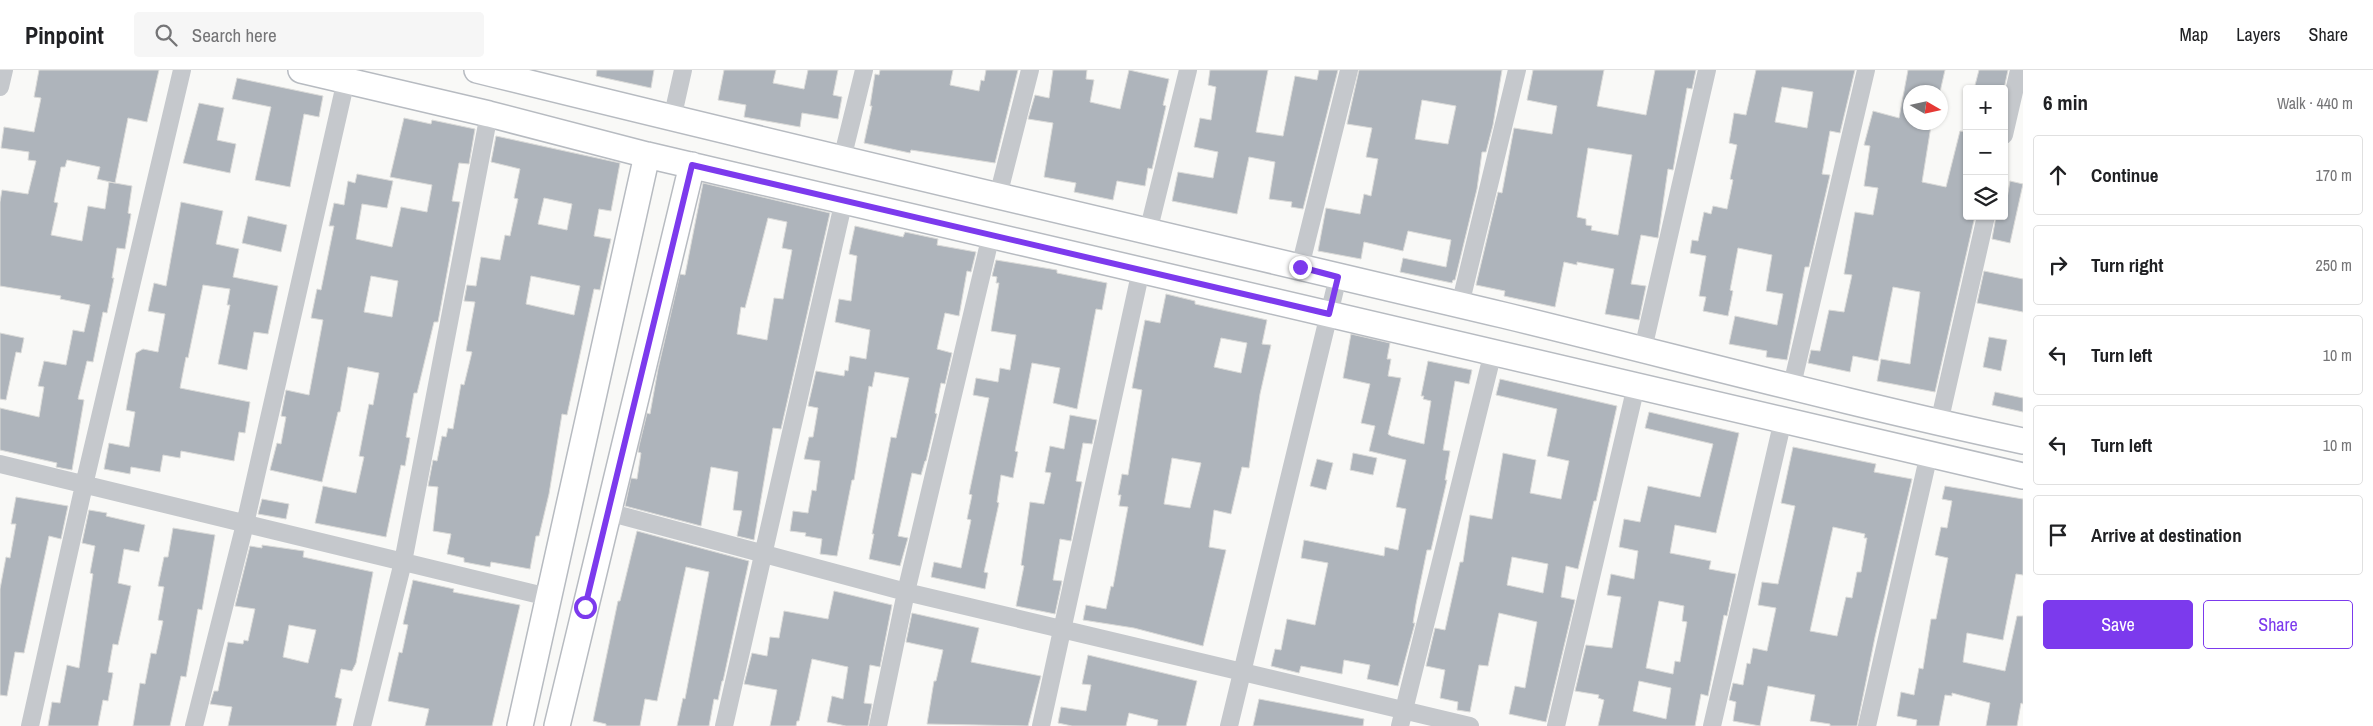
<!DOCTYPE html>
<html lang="en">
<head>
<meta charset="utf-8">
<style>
  :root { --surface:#fff; --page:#f6f6f6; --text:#202124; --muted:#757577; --line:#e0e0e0; --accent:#7c3aed }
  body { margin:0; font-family:"Archivo Narrow",sans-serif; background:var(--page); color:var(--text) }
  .controls { position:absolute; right:15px; top:15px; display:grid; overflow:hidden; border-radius:5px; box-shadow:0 1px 4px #0004 }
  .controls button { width:45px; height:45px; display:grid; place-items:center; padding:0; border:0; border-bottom:1px solid var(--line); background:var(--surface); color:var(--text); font:25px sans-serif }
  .compass { position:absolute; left:1903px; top:15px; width:45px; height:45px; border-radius:50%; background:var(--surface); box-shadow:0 1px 4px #0004; rotate:99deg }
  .stop { position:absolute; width:15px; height:15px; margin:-11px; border:4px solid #7c3aed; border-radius:50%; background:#fff }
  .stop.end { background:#7c3aed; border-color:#fff; box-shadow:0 1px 5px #0008 }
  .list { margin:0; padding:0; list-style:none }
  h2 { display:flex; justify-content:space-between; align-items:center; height:65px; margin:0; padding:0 20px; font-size:21px }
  h2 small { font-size:16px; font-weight:400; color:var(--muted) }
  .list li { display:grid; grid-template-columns:32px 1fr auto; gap:15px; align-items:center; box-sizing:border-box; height:80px; margin:0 10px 10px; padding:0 10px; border:1px solid var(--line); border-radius:5px }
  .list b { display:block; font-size:19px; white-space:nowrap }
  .list em { font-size:16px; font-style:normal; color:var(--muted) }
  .actions { display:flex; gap:10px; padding:15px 20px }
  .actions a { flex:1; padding:11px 0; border:1px solid var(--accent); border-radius:5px; text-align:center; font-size:18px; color:var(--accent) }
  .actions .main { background:var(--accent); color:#fff }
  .icon { flex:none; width:28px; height:28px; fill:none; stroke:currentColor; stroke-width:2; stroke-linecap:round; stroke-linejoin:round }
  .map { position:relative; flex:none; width:2023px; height:656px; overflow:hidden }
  header { display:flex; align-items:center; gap:30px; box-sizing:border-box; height:70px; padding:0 25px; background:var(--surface); border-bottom:1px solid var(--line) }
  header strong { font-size:24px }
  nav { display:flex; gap:28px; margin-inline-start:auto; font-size:18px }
  .search { width:350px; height:45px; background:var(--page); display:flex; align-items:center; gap:12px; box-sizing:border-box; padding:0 18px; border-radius:5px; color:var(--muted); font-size:19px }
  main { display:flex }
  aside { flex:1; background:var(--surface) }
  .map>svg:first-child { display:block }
  .building { fill:#aeb4bb; stroke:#dbdbd9; fill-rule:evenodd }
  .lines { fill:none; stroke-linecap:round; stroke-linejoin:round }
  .secondary-casing { stroke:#b7bbc1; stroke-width:28 }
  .minor { stroke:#c5c8cc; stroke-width:18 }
  .secondary { stroke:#fff; stroke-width:25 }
  .route { stroke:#7c3aed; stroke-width:6 }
</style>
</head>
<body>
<header>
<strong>Pinpoint</strong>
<div class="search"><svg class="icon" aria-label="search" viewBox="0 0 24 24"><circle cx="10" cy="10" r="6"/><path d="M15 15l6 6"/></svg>Search here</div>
<nav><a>Map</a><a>Layers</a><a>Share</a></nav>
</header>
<main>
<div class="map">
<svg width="2023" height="656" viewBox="0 0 2023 656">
  <rect width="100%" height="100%" fill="#f9f9f7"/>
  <path class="building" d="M 39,0 L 159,0 L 147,52 L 128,48 L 115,113 L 97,109 L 100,97 L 67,90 L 65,97 L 61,97 L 54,132 L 58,133 L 51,165 L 82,171 L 88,136 L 105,139 L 109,112 L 132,116 L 128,143 L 131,144 L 125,179 L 117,178 L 112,208 L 114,208 L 107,243 L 103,242 L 93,292 L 87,291 L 78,329 L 84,330 L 72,400 L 56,397 L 57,393 L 0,380 L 0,338 L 39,347 L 44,317 L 38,316 L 44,291 L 66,295 L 73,260 L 84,262 L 90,235 L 60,229 L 61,226 L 0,216 L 0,132 L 2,120 L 28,124 L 36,91 L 28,90 L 29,82 L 1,78 L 4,57 L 34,62 L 41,28 L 34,27 Z
    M 597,0 L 654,0 L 651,18 L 596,6 Z
    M 724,0 L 776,0 L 773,13 L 804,19 L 808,0 L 838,0 L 833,25 L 842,27 L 838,49 L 802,43 L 800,57 L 744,47 L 746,35 L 718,30 Z
    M 880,0 L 953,0 L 950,15 L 979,21 L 981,10 L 984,11 L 986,0 L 1018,0 L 995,93 L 911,80 L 910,83 L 864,73 L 872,36 L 870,36 L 875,4 L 879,5 Z
    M 1053,0 L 1087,0 L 1086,9 L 1094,10 L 1090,32 L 1120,39 L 1129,0 L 1169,9 L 1163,35 L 1166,36 L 1152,99 L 1148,98 L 1145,116 L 1117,111 L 1113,130 L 1074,122 L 1076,113 L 1044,107 L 1053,53 L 1028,49 L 1035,25 L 1049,28 Z
    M 1210,0 L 1268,0 L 1256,62 L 1283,66 L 1295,6 L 1317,10 L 1319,0 L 1338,0 L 1303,139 L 1291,137 L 1292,132 L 1269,129 L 1275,92 L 1249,87 L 1237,144 L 1172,131 L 1178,102 L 1213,108 L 1218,82 L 1194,77 L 1200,48 L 1211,50 L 1216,17 L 1208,15 Z
    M 1359,0 L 1502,0 L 1493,55 L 1486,82 L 1482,82 L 1477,119 L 1455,210 L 1453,210 L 1452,213 L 1400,202 L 1403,188 L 1446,197 L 1451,170 L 1408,161 L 1403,181 L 1364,172 L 1361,189 L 1318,181 L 1326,138 L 1360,144 L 1364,124 L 1371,126 L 1378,89 L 1366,87 L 1372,58 L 1347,54 ZM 1422,30 L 1456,36 L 1448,74 L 1415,69 Z
    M 1533,0 L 1604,0 L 1597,36 L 1646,45 L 1655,0 L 1696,0 L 1692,19 L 1687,18 L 1673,100 L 1668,99 L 1658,168 L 1641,165 L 1631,214 L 1646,216 L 1639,250 L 1605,244 L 1614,199 L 1577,192 L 1577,195 L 1564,192 L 1555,237 L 1504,226 L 1505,221 L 1476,215 L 1498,122 L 1502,123 L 1514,58 L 1552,64 L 1557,36 L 1527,30 ZM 1588,78 L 1632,85 L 1618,165 L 1591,160 L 1592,156 L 1586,155 L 1586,149 L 1577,147 Z
    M 1756,0 L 1855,0 L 1840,63 L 1830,61 L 1822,104 L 1830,105 L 1809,197 L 1805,197 L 1787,290 L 1766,287 L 1767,281 L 1729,274 L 1735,246 L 1777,255 L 1783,224 L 1766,221 L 1772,185 L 1738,178 L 1730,220 L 1733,221 L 1728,246 L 1703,241 L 1706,227 L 1699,226 L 1706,186 L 1690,183 L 1692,170 L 1698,171 L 1704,142 L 1711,144 L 1713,136 L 1727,139 L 1733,110 L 1730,109 L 1737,75 L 1729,73 L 1734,43 L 1746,45 ZM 1782,17 L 1813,22 L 1807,58 L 1775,52 Z
    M 1908,0 L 1945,0 L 1940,22 L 1910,22 L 1910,53 L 1931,56 L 1922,112 L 1946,117 L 1960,61 L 1967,62 L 1967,146 L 1975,146 L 1935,322 L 1877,311 L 1881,289 L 1910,294 L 1920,222 L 1893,217 L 1878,291 L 1853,286 L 1850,302 L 1808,293 L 1811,280 L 1820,281 L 1829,240 L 1844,242 L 1852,205 L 1844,204 L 1855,142 L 1873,145 L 1878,118 L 1864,116 L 1870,76 L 1864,75 L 1873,41 L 1899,48 Z
    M 1979,0 L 2008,0 L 2004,19 L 1974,19 Z
    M 237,8 L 323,26 L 319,47 L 304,44 L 290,117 L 255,110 L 271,37 L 232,29 Z
    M 199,33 L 224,38 L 217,70 L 236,74 L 230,103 L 183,93 Z
    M 404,48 L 431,54 L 432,50 L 475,59 L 469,94 L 459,93 L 452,131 L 460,132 L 438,252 L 434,252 L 417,323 L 414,323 L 406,367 L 410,368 L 405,396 L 401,395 L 386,467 L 315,453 L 323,416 L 356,423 L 364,387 L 359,386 L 369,334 L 373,335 L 379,303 L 348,297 L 340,342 L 338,342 L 322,412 L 270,400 L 277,373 L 281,374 L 286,347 L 281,346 L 286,320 L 309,325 L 323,250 L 311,248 L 317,219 L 321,220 L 334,156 L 329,156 L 334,133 L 344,135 L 348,111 L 355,113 L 357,104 L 393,111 L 387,138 L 362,134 L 356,169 L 392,177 L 401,137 L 427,142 L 432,115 L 390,107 ZM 371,206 L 398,211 L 392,247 L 364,242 Z
    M 496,66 L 620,93 L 611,141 L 599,139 L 594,166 L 611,169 L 600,220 L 594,219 L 567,345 L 562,344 L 549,424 L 539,466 L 536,466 L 530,499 L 491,492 L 490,497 L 464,492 L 464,488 L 447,484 L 451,464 L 433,461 L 438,417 L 428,416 L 433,390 L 437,391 L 442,366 L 446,367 L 448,358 L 453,359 L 461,314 L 464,315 L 472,282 L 466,281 L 475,232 L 464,231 L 467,215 L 476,216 L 481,187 L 500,190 L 505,165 L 510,166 L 518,129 L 514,128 L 520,99 L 491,92 ZM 544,128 L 572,134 L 567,160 L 538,154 ZM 531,206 L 580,216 L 574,245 L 526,234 Z
    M 2010,111 L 2023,114 L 2010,173 L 1992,169 L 1996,146 L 2004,146 Z
    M 703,113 L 830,143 L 781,359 L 773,358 L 754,470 L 737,466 L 742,441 L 733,440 L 738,402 L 711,397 L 701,456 L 625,436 L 631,408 L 637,409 L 641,383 L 638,382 L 639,376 L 647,343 L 650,344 L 658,299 L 680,204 L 685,205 ZM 768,148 L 787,152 L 782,178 L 792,180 L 783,229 L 774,228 L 767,270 L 737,264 L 741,237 L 745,238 Z
    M 181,132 L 223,141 L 216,174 L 239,179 L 233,207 L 278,216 L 268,264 L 254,262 L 247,300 L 218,294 L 230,235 L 227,235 L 230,219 L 203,215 L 188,288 L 186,287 L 180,318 L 250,332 L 245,363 L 239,362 L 234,391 L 181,381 L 180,388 L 163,385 L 160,402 L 131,397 L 130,404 L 104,399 L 109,373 L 129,377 L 135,342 L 126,340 L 136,283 L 143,279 L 158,282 L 165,244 L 148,241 L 154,213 L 166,216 Z
    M 248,146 L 287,155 L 281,182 L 242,173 Z
    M 855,156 L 903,167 L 905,162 L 938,169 L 937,175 L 976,182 L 971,202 L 967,201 L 959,246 L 945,243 L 937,279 L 952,283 L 945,314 L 941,313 L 935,343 L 937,344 L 926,391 L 925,391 L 921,405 L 912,403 L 898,466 L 908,468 L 900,496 L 869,489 L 874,464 L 872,464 L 891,367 L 896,368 L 909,308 L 875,302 L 872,317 L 869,316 L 854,410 L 852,410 L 837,486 L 820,484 L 822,469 L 805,466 L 806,463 L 790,461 L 793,441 L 808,443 L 812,420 L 816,421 L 820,391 L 804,389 L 809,367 L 813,367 L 818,338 L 808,336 L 816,301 L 844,306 L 845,300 L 848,301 L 850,286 L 866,289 L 870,260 L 835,252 L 839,229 L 851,231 L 857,186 L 849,184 Z
    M 996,190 L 1057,200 L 1057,203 L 1107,213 L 1102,240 L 1096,239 L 1077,339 L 1053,333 L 1060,298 L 1032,293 L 1015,381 L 1018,382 L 1013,408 L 1001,405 L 997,432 L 999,433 L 984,502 L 988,503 L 985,519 L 931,507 L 934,492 L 961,498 L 971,450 L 967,449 L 972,425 L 969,424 L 989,328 L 973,325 L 976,308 L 998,312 L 1000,298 L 1010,300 L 1016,265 L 991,261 L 999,213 L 996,213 L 997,207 L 992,206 Z
    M 1984,201 L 2023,209 L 2023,242 L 1977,233 Z
    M 1166,224 L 1195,231 L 1195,234 L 1267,250 L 1262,274 L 1271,275 L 1260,324 L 1249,398 L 1242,397 L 1231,444 L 1214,440 L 1209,477 L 1226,480 L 1203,576 L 1134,558 L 1083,550 L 1086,535 L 1106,539 L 1111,516 L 1113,517 L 1128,437 L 1119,436 L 1121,425 L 1118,425 L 1122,404 L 1128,405 L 1142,320 L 1132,318 L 1145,250 L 1160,253 ZM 1221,268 L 1247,273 L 1241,303 L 1214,297 ZM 1172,388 L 1201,393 L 1190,438 L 1164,434 Z
    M 0,263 L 24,268 L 21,283 L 16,282 L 6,330 L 0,329 Z
    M 1351,264 L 1390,273 L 1387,289 L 1391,289 L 1388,306 L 1401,308 L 1388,364 L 1391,366 L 1424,374 L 1431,331 L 1423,329 L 1424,326 L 1421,326 L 1428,291 L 1472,300 L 1469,314 L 1455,311 L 1443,380 L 1450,381 L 1445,410 L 1447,410 L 1431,480 L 1427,480 L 1416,534 L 1413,553 L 1415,553 L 1398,616 L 1367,609 L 1370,595 L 1344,590 L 1342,604 L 1301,596 L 1299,603 L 1271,596 L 1275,579 L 1281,580 L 1287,549 L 1315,555 L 1328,493 L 1301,488 L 1304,470 L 1384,486 L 1385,477 L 1398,480 L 1406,439 L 1396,437 L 1406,390 L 1369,381 L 1375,356 L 1361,353 L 1370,314 L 1343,308 Z
    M 1989,267 L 2007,270 L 2001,301 L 1983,297 Z
    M 1500,309 L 1617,336 L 1596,431 L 1594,431 L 1578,499 L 1566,496 L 1561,527 L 1575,530 L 1546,652 L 1509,644 L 1515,616 L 1525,618 L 1537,552 L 1499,543 L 1488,596 L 1479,595 L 1470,642 L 1457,640 L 1458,632 L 1440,628 L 1445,600 L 1426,596 L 1435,558 L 1445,560 L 1460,492 L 1463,492 L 1470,445 L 1492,449 L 1503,383 L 1536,390 L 1530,423 L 1561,429 L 1569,391 L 1547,386 L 1557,339 L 1496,325 ZM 1512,487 L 1548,494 L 1543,523 L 1507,515 Z
    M 1995,322 L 2023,328 L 2023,342 L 1992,335 Z
    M 1649,342 L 1739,363 L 1716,463 L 1675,455 L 1670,483 L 1711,491 L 1709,499 L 1736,504 L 1727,546 L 1724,545 L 1708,626 L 1701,624 L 1695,656 L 1598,656 L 1604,630 L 1598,628 L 1599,625 L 1575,621 L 1586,575 L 1612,578 L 1621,527 L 1607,525 L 1611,504 L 1634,509 L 1638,481 L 1619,477 L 1624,449 L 1640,452 L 1648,416 L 1700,427 L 1713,374 L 1645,358 ZM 1659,531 L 1684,536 L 1682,551 L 1687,552 L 1680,592 L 1675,591 L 1673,604 L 1646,598 ZM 1639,611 L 1671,618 L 1666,649 L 1633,641 Z
    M 1070,345 L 1097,350 L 1092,374 L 1083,373 L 1076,411 L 1082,412 L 1071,471 L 1060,469 L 1053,510 L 1062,511 L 1055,544 L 1016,536 L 1024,496 L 1021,495 L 1030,432 L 1044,434 L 1051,403 L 1045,402 L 1050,376 L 1064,379 Z
    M 1793,377 L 1876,394 L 1874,402 L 1912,409 L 1875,567 L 1857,656 L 1830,656 L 1830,654 L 1810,651 L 1815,625 L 1768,616 L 1760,656 L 1733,651 L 1736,632 L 1729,630 L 1733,613 L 1743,615 L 1747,593 L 1750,594 L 1753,578 L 1767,581 L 1776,538 L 1758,535 L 1762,512 L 1778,514 L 1784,487 L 1795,436 L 1781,433 ZM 1833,457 L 1865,464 L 1864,468 L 1867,468 L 1861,502 L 1857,502 L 1852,528 L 1846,527 L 1837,566 L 1810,561 Z
    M 1353,383 L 1377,388 L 1373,405 L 1350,400 Z
    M 1317,389 L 1333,393 L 1326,420 L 1310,416 Z
    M 1945,416 L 2023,429 L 2023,505 L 2016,504 L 2003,570 L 1967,563 L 1963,592 L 2005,601 L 2017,546 L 2023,546 L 2023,634 L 2021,633 L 2017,656 L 1986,656 L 1990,633 L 1952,623 L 1952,626 L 1945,625 L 1939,656 L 1916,656 L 1917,650 L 1897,646 L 1901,622 L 1914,625 L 1919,598 L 1923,599 L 1931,549 L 1936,549 L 1948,488 L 1935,485 L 1941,457 L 1947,458 L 1952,431 L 1942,429 Z
    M 16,427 L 68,436 L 61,469 L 49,466 L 24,583 L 15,582 L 7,626 L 0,625 L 0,519 L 6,487 L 10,488 L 16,454 L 11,454 Z
    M 262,429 L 289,434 L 286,449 L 258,444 Z
    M 89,440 L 107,443 L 106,446 L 145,455 L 139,482 L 124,479 L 118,513 L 131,516 L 118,575 L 113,574 L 108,602 L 113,603 L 108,631 L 103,630 L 98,656 L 48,656 L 52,632 L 60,633 L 67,595 L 79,598 L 93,504 L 90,503 L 95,476 L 82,473 Z
    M 173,458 L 215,465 L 202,540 L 198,539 L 186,607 L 181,606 L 170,656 L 133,656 L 140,613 L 145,614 L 151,583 L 156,584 L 163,551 L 158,550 L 164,517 L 158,516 L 164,487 L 168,487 Z
    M 637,461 L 749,491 L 723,611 L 722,611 L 718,630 L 714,629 L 709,656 L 677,656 L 683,628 L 685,629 L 709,502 L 686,497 L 657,631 L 645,629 L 640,656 L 606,656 L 606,654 L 593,651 L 618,531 L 620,531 Z
    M 262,475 L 304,481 L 303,487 L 373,502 L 356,593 L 352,601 L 341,599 L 335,627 L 342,629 L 336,656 L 228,656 L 232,637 L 210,634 L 214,621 L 218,621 L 228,572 L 243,574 L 244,570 L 248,571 L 255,539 L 235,536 L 250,476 L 262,478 ZM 289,555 L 316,560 L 308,593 L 283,587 Z
    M 413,510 L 454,519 L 453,522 L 520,535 L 492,656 L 425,656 L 429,639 L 388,631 L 399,582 L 402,583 L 408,555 L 403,554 Z
    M 834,521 L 892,535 L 880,597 L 870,595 L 864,633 L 872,634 L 868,656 L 846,656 L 827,652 L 832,626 L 843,629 L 848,597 L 812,589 L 799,651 L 797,651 L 796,656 L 770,656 L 777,620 L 744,614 L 752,583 L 767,586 L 770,567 L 779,568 L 784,541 L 828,549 Z
    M 912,543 L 979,558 L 971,592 L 1041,606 L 1028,656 L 927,654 L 934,611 L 936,611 L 943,580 L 906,572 Z
    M 1088,585 L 1197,611 L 1186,656 L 1157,656 L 1158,650 L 1129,643 L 1126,656 L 1072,656 L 1058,653 L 1061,637 L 1086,641 L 1091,615 L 1082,614 Z
    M 1259,629 L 1364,649 L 1363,656 L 1253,656 Z"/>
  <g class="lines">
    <defs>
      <path id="secondary" d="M 301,0 L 489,44 L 647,85 L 2023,406
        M 477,0 C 818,85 1161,164 1503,245 C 1676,287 1849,334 2023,371
        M 520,656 L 647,85
        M 557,656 L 692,95"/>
    </defs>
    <use href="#secondary" class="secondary-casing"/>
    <path class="minor" d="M 0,17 L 4,0
      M 672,49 L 683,0
      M 2004,65 L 2019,0
      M 842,89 L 864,0
      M 998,126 L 1030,0
      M 1148,162 L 1188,0
      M 1300,197 L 1349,0
      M 1460,235 L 1517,0
      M 1643,279 L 1707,0
      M 1792,315 L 1866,0
      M 1939,353 L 1986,146
      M 0,394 L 548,527
      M 608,442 L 906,522 L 1470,656
      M 30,656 L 84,415 L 182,0
      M 194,656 L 245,454 L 346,10
      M 362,656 L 403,492 L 489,44
      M 724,656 L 844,130
      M 878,656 L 906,522 L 991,165
      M 1041,656 L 1141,200
      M 1229,656 L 1338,207
      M 1400,656 L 1493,282
      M 1556,656 L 1636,316
      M 1712,656 L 1783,350
      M 1867,656 L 1929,384"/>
    <use href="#secondary" class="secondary"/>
  </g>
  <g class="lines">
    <path class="route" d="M 585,537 L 692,95 L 1329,244 L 1338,207 L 1300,197"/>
  </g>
</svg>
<div class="controls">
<button>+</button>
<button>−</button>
<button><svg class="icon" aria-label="layers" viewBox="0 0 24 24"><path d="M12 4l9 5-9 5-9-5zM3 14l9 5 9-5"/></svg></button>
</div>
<svg class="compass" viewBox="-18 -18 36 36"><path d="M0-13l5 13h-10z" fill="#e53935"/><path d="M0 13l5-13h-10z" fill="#757577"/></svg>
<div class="stop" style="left:585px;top:537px"></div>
<div class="stop end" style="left:1300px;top:197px"></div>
</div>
<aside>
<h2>6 min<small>Walk · 440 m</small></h2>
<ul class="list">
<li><svg class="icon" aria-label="ahead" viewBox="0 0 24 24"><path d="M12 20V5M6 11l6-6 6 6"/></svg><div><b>Continue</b></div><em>170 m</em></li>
<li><svg class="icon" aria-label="right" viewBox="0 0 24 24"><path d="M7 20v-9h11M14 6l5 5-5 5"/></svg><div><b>Turn right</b></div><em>250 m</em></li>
<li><svg class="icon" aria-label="left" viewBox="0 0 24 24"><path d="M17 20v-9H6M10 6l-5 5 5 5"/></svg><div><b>Turn left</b></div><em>10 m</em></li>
<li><svg class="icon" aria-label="left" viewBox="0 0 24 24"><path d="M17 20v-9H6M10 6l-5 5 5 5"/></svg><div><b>Turn left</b></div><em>10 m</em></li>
<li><svg class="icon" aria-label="arrive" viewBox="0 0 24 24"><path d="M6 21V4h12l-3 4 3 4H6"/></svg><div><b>Arrive at destination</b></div></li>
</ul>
<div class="actions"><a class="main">Save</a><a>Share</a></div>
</aside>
</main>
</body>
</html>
